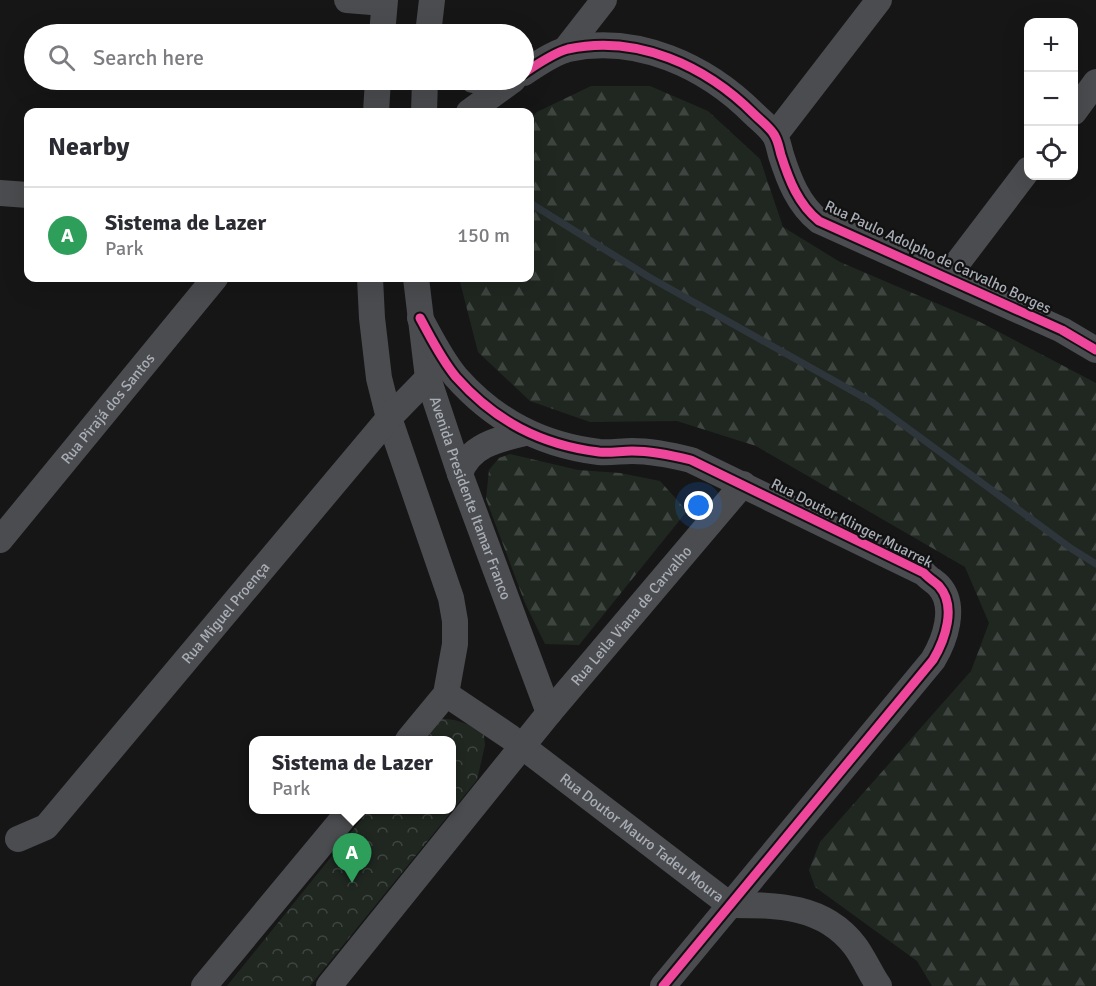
<!DOCTYPE html>
<html lang="en">
<head>
<meta charset="utf-8">
<style>
  :root { --surface:#fff; --page:#f2f2f3; --text:#2b2b33; --muted:#7c7c81; --line:#e1e1e2; --accent:#76797e }
  body { margin:0; font-family:Signika,sans-serif; background:var(--page); color:var(--text) }
  .controls { position:absolute; right:18px; top:18px; display:grid; overflow:hidden; border-radius:12px; box-shadow:0 6px 24px #0002 }
  .controls button { width:54px; height:54px; display:grid; place-items:center; padding:0; border:0; border-bottom:2px solid var(--line); background:var(--surface); color:var(--text); font:30px sans-serif }
  .you { position:absolute; left:699px; top:506px; width:21px; height:21px; margin:-15px; border:4px solid #fff; border-radius:50%; background:#1a73e8; box-shadow:0 0 0 9px #1a73e833 }
  .badge { display:grid; place-items:center; width:39px; height:39px; border-radius:50%; background:var(--accent); color:#fff; font-size:20px; font-weight:700 }
  .pin { position:absolute; translate:-50% -50px; filter:drop-shadow(0 2px 3px #0008) }
  .pin::after { content:''; position:absolute; top:32px; width:21px; height:18px; background:inherit; clip-path:polygon(0 0,100% 0,50% 100%) }
  .popup { position:absolute; left:249px; top:736px; width:207px; height:78px; box-sizing:border-box; display:grid; place-content:center; border-radius:12px; background:var(--surface); filter:drop-shadow(0 2px 4px #0005); font-size:20px; white-space:nowrap; color:var(--muted) }
  .popup b { font-size:22px; color:var(--text) }
  .popup::after { content:''; position:absolute; left:50%; top:100%; margin-left:-12px; border:12px solid transparent; border-top-color:var(--surface) }
  .list { margin:0; padding:0; list-style:none }
  h2 { display:flex; justify-content:space-between; align-items:center; height:78px; margin:0; padding:0 24px; font-size:26px }
  h2 small { font-size:20px; font-weight:400; color:var(--muted) }
  .list li { display:grid; grid-template-columns:39px 1fr auto; gap:18px; align-items:center; box-sizing:border-box; height:96px; padding:0 24px; border-top:2px solid var(--line) }
  .list b { display:block; font-size:22px; white-space:nowrap }
  .list p { margin:0; font-size:20px; white-space:nowrap; color:var(--muted) }
  .list em { font-size:20px; font-style:normal; color:var(--muted) }
  .icon { flex:none; width:33px; height:33px; fill:none; stroke:currentColor; stroke-width:2; stroke-linecap:round; stroke-linejoin:round }
  .map { position:relative; flex:none; width:1096px; height:986px; overflow:hidden }
  .search { position:absolute; background:var(--surface); box-shadow:0 6px 24px #0002; left:24px; top:24px; width:510px; height:66px; display:flex; align-items:center; gap:15px; box-sizing:border-box; padding:0 21px; border-radius:33px; color:var(--muted); font-size:22px }
  .panel { position:absolute; background:var(--surface); box-shadow:0 6px 24px #0002; left:24px; top:108px; width:510px; height:174px; border-radius:12px }
  .map>svg:first-child { display:block }
  .forest { fill:url(#forest-firs) }
  .park { fill:url(#park-crowns) }
  .lines { fill:none; stroke-linecap:round; stroke-linejoin:round }
  .stream { stroke:#2e363b; stroke-width:7 }
  .street { stroke:#4b4c4f; stroke-width:26 }
  .cycleway-casing { stroke:#111112; stroke-width:13 }
  .cycleway { stroke:#ed469a; stroke-width:9 }
  .labels { text-anchor:middle; stroke-width:4.5; stroke-linejoin:round; paint-order:stroke }
  .street-label { font-size:15px; fill:#a9aeb6; stroke:#111112 }
</style>
</head>
<body>
<div class="map">
<svg width="1096" height="986" viewBox="0 0 1096 986">
  <defs>
    <pattern id="forest-firs" width="22" height="20" patternUnits="userSpaceOnUse" patternTransform="scale(1.5)"><rect width="22" height="20" fill="#202721"/><path d="M5 1l3.5 6h-7zM16 11l3.5 6h-7z" fill="#3e443f"/></pattern>
    <pattern id="park-crowns" width="20" height="18" patternUnits="userSpaceOnUse" patternTransform="scale(1.5)"><rect width="20" height="18" fill="#202721"/><path d="M2 6a3 3 0 1 1 6 0M12 15a3 3 0 1 1 6 0" fill="none" stroke="#3e443f"/></pattern>
  </defs>
  <rect width="100%" height="100%" fill="#161617"/>
  <path class="forest" d="M 591,86 L 650,86 L 708,111 L 760,159 L 783,227 L 840,262 L 978,321 L 1096,383 L 1096,986 L 932,986 L 917,961 L 815,887 L 809,870 L 820,842 L 971,671 L 989,623 L 965,567 L 756,446 L 677,421 L 590,422 L 530,401 L 478,352 L 459,278 L 530,278 L 530,119 L 537,112 Z
    M 510,454 L 578,470 L 620,473 L 660,481 L 687,511 L 579,645 L 545,644 L 525,603 L 486,499 L 489,470 L 499,458 Z"/>
  <path class="park" d="M 442,719 C 460,719 470,725 484,735 L 485,745 L 477,780 L 310,986 L 227,986 L 369,810 L 451,810 L 451,740 L 425,740 Z"/>
  <g class="lines">
    <path class="stream" d="M 530,203 L 649,277 L 872,402 L 1072,549 L 1096,564"/>
    <g class="street">
      <path d="M 347,0 L 384,3"/>
      <path d="M 382,34 L 385,0"/>
      <path d="M 428,34 L 432,0"/>
      <path d="M 565,50 L 604,0"/>
      <path d="M 524,73 C 536,65 553,53 568,49 C 637,34 706,66 754,114 C 760,120 768,126 773,133 C 778,139 779,148 781,155 C 789,180 798,204 819,221 L 1062,330 L 1096,350"/>
      <path d="M 473,80 L 505,85"/>
      <path d="M 376,112 L 378,80"/>
      <path d="M 424,112 L 425,80"/>
      <path d="M 469,112 L 513,80"/>
      <path d="M 1074,112 L 1096,82"/>
      <path d="M 775,135 L 879,0"/>
      <path d="M 0,193 L 28,195"/>
      <path d="M 370,278 L 372,318 L 379,378 L 389,418 L 451,598 L 455,621 L 455,644 L 446,694 L 408,740"/>
      <path id="s1" d="M 416,278 L 428,378 L 460,474 L 549,713"/>
      <path d="M 946,278 L 1028,170"/>
      <path d="M 420,318 C 431,338 441,359 456,377 C 495,421 541,445 599,452 C 610,453 621,451 632,451 C 652,451 671,455 691,460 L 924,573 C 928,578 934,581 939,586 C 957,606 945,640 933,660 L 663,986"/>
      <path d="M 460,474 C 469,445 499,439 525,433"/>
      <path id="s2" d="M 0,540 L 215,278"/>
      <path id="s3" d="M 446,694 L 510,737 L 730,905 C 777,905 824,905 855,946 C 864,958 870,973 879,986"/>
      <path id="s4" d="M 18,839 L 46,827 L 389,418 L 428,378"/>
      <path d="M 204,986 L 350,810"/>
      <path id="s5" d="M 329,986 L 549,713 L 743,484"/>
    </g>
    <defs>
      <path id="cycleway" d="M 524,73 C 536,65 553,53 568,49 C 637,34 706,66 754,114 C 760,120 768,126 773,133 C 778,139 779,148 781,155 C 789,180 798,204 819,221 L 1062,330 L 1096,350
        M 420,318 C 431,338 441,359 456,377 C 495,421 541,445 599,452 C 610,453 621,451 632,451 C 652,451 671,455 691,460 L 924,573 C 928,578 934,581 939,586 C 957,606 945,640 933,660 L 663,986"/>
    </defs>
    <use href="#cycleway" class="cycleway-casing"/>
    <use href="#cycleway" class="cycleway"/>
  </g>
  <g class="labels">
    <g class="street-label">
      <text transform="translate(938 257) rotate(25)" y="5">Rua Paulo Adolpho de Carvalho Borges</text>
      <text dy="5" stroke="none"><textPath href="#s2" startOffset="170">Rua Pirajá dos Santos</textPath></text>
      <text dy="5" stroke="none"><textPath href="#s1" startOffset="228">Avenida Presidente Itamar Franco</textPath></text>
      <text transform="translate(852 523) rotate(27)" y="5">Rua Doutor Klinger Muarrek</text>
      <text dy="5" stroke="none"><textPath href="#s4" startOffset="310">Rua Miguel Proença</textPath></text>
      <text dy="5" stroke="none"><textPath href="#s5" startOffset="478">Rua Leila Viana de Carvalho</textPath></text>
      <text dy="5" stroke="none"><textPath href="#s3" startOffset="243">Rua Doutor Mauro Tadeu Moura</textPath></text>
    </g>
  </g>
</svg>
<div class="controls">
<button>+</button>
<button>−</button>
<button><svg class="icon" aria-label="locate" viewBox="0 0 24 24"><circle cx="12" cy="12" r="6"/><path d="M12 2v4M12 18v4M2 12h4M18 12h4"/></svg></button>
</div>
<div class="you"></div>
<div class="pin badge" style="left:352px;top:883px;background:#2e9e5b">A</div>
<div class="popup"><b>Sistema de Lazer</b>Park</div>
<div class="search"><svg class="icon" aria-label="search" viewBox="0 0 24 24"><circle cx="10" cy="10" r="6"/><path d="M15 15l6 6"/></svg>Search here</div>
<section class="panel">
<h2>Nearby<small></small></h2>
<ul class="list">
<li><span class="badge" style="background:#2e9e5b">A</span><div><b>Sistema de Lazer</b><p>Park</p></div><em>150 m</em></li>
</ul>
</section>
</div>
</body>
</html>
